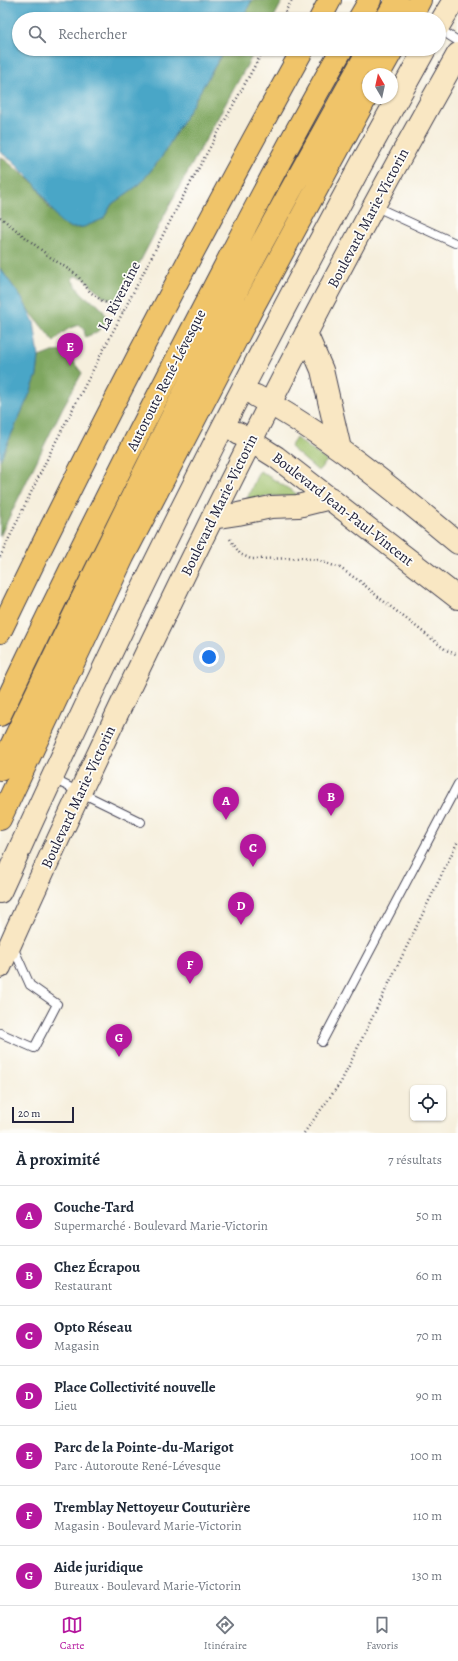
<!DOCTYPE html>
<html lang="fr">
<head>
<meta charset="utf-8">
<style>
  :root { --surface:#fff; --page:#f6f6f7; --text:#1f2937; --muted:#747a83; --line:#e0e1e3; --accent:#b5179e }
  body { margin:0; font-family:Alegreya,serif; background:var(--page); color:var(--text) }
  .controls { position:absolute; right:12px; bottom:12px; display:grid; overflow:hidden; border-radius:6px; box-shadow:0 1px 3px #0004 }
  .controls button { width:36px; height:36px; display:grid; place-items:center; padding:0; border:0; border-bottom:1px solid var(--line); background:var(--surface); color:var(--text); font:20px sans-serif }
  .compass { position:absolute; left:362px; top:68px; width:36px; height:36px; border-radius:50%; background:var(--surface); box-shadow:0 1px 3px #0004; rotate:351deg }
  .scale { position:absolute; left:12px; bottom:10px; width:62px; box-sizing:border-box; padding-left:4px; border:2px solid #22223b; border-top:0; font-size:11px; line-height:14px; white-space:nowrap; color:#22223b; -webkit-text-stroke:3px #fdfcf7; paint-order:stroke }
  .you { position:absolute; left:209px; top:657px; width:14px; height:14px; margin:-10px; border:3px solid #fff; border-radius:50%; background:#1a73e8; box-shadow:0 0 0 6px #1a73e833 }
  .badge { display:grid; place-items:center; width:26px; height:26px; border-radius:50%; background:var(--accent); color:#fff; font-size:13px; font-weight:700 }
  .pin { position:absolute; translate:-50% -33px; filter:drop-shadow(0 1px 2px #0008) }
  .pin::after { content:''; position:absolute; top:21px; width:14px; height:12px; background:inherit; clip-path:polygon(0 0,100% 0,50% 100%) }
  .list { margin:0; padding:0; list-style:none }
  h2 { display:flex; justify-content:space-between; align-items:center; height:52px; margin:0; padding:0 16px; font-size:17px }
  h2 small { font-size:13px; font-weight:400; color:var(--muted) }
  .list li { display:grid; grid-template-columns:26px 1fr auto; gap:12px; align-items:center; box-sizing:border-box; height:60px; padding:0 16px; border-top:1px solid var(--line) }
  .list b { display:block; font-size:15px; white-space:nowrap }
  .list p { margin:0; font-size:13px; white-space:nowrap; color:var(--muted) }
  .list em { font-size:13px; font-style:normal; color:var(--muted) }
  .icon { flex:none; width:22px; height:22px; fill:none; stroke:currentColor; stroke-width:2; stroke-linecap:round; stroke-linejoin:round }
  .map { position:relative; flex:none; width:458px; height:1133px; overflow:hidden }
  .search { position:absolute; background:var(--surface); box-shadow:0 1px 3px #0004; left:12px; right:12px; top:12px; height:44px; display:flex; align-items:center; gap:10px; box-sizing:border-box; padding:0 14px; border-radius:22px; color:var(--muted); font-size:15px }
  .sheet { height:472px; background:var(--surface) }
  nav { display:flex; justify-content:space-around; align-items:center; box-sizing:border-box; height:56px; border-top:1px solid var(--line); background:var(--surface); font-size:11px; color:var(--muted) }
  nav a { display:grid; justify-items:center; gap:2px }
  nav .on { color:var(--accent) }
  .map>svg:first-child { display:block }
  .green { fill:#9ec06a; stroke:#607152 }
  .forest { fill:#7ea65e; stroke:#50644c }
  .water { fill:#49a6c7; stroke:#366481 }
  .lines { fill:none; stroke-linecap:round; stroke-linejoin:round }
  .lane-casing { stroke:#424153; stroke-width:10 }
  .secondary-casing { stroke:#424153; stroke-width:24 }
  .highway-casing { stroke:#424153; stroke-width:24 }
  .path { stroke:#424153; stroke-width:2.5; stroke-dasharray:1 3; stroke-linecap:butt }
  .lane { stroke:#fff; stroke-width:8 }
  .secondary { stroke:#f9e7c3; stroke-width:22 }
  .highway { stroke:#f0c469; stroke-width:22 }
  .labels { text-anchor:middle; stroke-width:3.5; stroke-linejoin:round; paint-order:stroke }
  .street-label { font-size:15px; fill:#22223b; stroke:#fdfcf7 }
</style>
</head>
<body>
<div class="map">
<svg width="458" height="1133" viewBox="0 0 458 1133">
  <rect width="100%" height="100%" fill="#fdfcf7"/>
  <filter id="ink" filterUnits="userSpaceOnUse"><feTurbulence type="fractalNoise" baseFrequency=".025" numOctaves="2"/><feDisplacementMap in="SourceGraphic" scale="8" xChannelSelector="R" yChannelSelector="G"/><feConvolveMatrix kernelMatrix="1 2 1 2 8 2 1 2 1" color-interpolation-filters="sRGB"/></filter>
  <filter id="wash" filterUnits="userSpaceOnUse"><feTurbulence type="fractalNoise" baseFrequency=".012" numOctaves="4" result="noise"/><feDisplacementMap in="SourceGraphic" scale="16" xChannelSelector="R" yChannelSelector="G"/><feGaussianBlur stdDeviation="0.9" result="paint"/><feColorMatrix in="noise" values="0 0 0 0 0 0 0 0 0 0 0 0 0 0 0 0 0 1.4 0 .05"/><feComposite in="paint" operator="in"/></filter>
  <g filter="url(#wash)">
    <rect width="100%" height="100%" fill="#f6efdd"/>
    <path class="green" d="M 296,438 L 327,461 L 318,471 L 290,447 Z
      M 260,471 L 297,494 L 296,497 L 272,496 L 247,499 L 258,473 Z"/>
    <path class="forest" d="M 252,0 L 283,0 L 273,19 L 242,19 Z
      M 225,49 L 256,49 L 176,193 L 119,302 L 102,296 L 84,278 L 74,276 L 72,280 C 76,285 80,293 86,297 C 90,301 96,302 99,306 C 116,323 99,332 85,337 L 84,329 L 80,325 C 68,327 62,333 54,342 L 27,308 L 23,300 L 0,268 L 0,156 L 35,184 L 50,209 L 103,219 L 112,204 L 140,184 L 161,158 Z
      M 65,351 L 71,354 L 75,364 L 82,373 L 63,407 L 0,536 L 0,460 L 31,391 L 37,375 L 39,357 L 52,352 Z"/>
    <path class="water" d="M 0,0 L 252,0 L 242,19 L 19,19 L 19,49 L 225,49 L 161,158 L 140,184 L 112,204 L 103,219 L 84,227 L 72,228 L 61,223 L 35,184 L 12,161 L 0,152 Z
      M 0,268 L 23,300 L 34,322 L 39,357 L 37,375 L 31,391 L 0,460 Z"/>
  </g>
  <g filter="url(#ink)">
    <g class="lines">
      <defs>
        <path id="lane" d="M 439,29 L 458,41
          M 374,206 L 455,243
          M 53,779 L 141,822
          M 0,1033 L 34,1048 L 57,1004 L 30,985 L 13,947
          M 322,1042 L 458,784"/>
        <path id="secondary" d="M 439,25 L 454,0
          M 306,333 L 322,370 L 340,449
          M 256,396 C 330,436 394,490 458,543
          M 238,433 L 276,457 L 458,598
          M 212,518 L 238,514 L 271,507 L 298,506 L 330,498
          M 0,892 C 129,605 271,323 425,49
          M 0,967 C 49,857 100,749 152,641 C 248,442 349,246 458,54"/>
        <path id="highway" d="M 320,19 L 330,0
          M 359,19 L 370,0
          M 386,19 L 397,0
          M 410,19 L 420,0
          M 379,74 L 393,49
          M 0,632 C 95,434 197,241 303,49
          M 0,715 C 68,572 139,431 212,291 C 254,210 296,128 342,49
          M 0,769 C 83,595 167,422 257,252 C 294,184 332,116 369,49
          M 0,819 L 123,557 L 254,305 L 368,94"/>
      </defs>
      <use href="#lane" class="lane-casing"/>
      <use href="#secondary" class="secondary-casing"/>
      <use href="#highway" class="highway-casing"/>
      <path class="path" d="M 281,19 L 292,0
        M 0,217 L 50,257 L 77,275 L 90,292 L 101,300 L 123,312
        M 230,539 L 240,554 L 251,559 L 301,558 L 317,560 L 340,568 L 361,582 L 377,596 L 446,650 L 458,655
        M 0,557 L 51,451 L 179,204 L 264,49
        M 304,1133 L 341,1082 L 458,841"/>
      <use href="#lane" class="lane"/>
      <use href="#secondary" class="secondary"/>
      <use href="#highway" class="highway"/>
    </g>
  </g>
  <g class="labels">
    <g class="street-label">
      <text transform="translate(368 218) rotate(-62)" y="5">Boulevard Marie-Victorin</text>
      <text transform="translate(119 296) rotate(-63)" y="5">La Riveraine</text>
      <text transform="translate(166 380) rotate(-63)" y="5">Autoroute René-Lévesque</text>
      <text transform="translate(219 505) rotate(-64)" y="5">Boulevard Marie-Victorin</text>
      <text transform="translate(343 509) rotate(38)" y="5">Boulevard Jean-Paul-Vincent</text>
      <text transform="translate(78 797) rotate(-65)" y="5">Boulevard Marie-Victorin</text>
    </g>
  </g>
</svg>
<div class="controls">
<button><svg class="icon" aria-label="locate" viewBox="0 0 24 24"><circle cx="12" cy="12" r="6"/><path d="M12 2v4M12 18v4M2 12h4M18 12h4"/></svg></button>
</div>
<svg class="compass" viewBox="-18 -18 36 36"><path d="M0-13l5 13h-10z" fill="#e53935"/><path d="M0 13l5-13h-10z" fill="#747a83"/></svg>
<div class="scale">20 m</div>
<div class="you"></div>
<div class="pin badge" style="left:226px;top:820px">A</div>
<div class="pin badge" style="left:331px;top:816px">B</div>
<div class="pin badge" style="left:253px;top:867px">C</div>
<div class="pin badge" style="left:241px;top:925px">D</div>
<div class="pin badge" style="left:70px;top:366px">E</div>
<div class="pin badge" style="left:190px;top:984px">F</div>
<div class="pin badge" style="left:119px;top:1057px">G</div>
<div class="search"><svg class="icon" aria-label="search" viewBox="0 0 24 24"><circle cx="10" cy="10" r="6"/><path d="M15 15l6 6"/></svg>Rechercher</div>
</div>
<section class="sheet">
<h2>À proximité<small>7 résultats</small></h2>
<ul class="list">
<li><span class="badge">A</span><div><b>Couche-Tard</b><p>Supermarché · Boulevard Marie-Victorin</p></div><em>50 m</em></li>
<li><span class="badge">B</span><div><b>Chez Écrapou</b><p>Restaurant</p></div><em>60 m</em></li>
<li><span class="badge">C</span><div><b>Opto Réseau</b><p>Magasin</p></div><em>70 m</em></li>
<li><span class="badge">D</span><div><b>Place Collectivité nouvelle</b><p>Lieu</p></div><em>90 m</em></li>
<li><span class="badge">E</span><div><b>Parc de la Pointe-du-Marigot</b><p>Parc · Autoroute René-Lévesque</p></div><em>100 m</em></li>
<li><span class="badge">F</span><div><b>Tremblay Nettoyeur Couturière</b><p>Magasin · Boulevard Marie-Victorin</p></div><em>110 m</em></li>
<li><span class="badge">G</span><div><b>Aide juridique</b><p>Bureaux · Boulevard Marie-Victorin</p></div><em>130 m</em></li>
</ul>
</section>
<nav>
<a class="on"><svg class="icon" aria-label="map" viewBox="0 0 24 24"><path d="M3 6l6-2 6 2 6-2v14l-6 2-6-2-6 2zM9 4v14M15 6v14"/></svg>Carte</a>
<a><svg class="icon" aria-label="directions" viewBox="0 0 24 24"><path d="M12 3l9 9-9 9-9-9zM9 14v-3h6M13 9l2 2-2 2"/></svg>Itinéraire</a>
<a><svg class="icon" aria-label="saved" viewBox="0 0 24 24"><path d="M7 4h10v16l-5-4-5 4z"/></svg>Favoris</a>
</nav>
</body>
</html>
